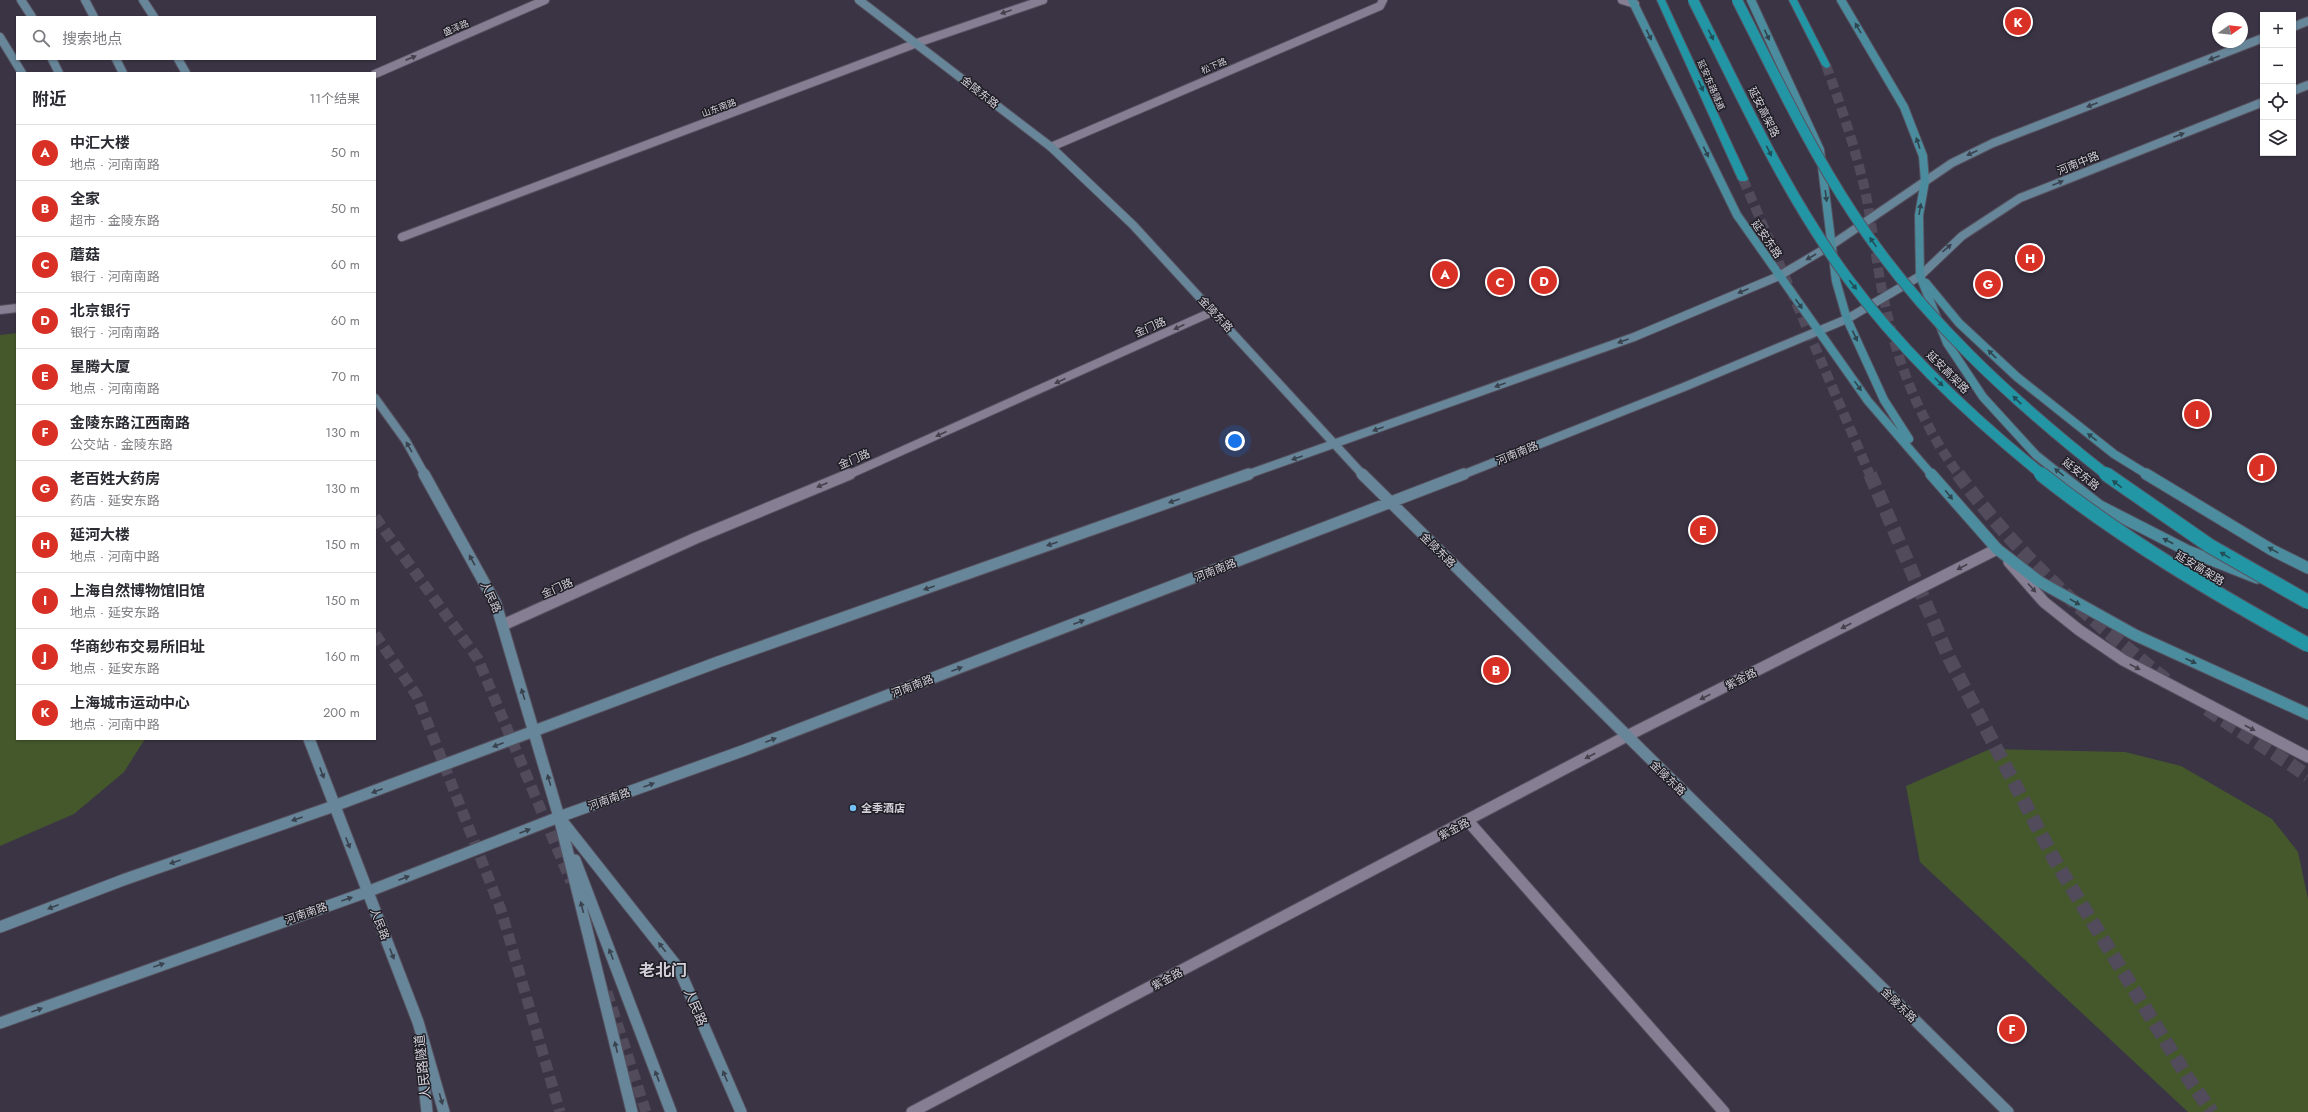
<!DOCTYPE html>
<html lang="zh">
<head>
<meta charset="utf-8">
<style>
  :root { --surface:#fff; --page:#f7f7f7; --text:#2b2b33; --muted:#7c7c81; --line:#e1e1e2; --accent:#d93025 }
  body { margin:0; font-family:Jost,"Noto Sans SC",sans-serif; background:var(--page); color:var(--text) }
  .controls { position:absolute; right:12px; top:12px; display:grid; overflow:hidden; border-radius:0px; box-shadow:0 1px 3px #0004 }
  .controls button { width:36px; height:36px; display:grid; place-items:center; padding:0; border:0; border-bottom:1px solid var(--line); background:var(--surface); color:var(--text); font:20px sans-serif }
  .compass { position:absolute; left:2212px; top:12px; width:36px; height:36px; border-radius:50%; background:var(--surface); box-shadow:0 1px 3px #0004; rotate:76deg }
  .you { position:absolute; left:1235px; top:441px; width:14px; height:14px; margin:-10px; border:3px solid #fff; border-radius:50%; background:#1a73e8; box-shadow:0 0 0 6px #1a73e833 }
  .badge { display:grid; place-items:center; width:26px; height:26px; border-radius:50%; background:var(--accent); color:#fff; font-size:13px; font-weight:700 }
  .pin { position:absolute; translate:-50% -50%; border:2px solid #fff; box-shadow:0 1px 4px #0006 }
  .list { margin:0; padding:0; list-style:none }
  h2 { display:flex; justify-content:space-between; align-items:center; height:52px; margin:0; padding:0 16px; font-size:17px }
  h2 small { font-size:13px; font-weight:400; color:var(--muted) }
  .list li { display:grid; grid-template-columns:26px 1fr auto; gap:12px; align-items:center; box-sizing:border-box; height:56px; padding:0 16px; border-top:1px solid var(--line) }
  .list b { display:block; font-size:15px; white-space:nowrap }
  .list p { margin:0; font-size:13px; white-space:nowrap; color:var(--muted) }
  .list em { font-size:13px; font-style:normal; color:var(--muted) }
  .icon { flex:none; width:22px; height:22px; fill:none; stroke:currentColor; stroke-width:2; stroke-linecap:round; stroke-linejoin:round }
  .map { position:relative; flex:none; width:2308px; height:1112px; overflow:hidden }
  .search { position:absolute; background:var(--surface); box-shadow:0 1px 3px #0004; left:16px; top:16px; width:360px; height:44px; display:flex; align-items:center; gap:10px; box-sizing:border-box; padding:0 14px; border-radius:0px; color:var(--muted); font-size:15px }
  .panel { position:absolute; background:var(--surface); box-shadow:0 1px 3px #0004; left:16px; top:72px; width:360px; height:668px; border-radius:0px }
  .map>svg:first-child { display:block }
  .green { fill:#44582c }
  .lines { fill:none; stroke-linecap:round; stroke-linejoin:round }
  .secondary-tunnel { stroke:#514b5b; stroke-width:11; stroke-dasharray:11 5.5; stroke-linecap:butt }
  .highway-tunnel-far1 { stroke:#514b5b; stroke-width:10; stroke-dasharray:10 5; stroke-linecap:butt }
  .highway-tunnel { stroke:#514b5b; stroke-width:14; stroke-dasharray:14 6; stroke-linecap:butt }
  .lane-casing { stroke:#565260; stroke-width:13 }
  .street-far1-casing { stroke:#565260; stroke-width:10 }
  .street-casing { stroke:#565260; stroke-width:13 }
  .secondary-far1-casing { stroke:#565260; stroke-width:10 }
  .secondary-casing { stroke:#565260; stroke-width:13 }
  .primary-far1-casing { stroke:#565260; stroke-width:10 }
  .primary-casing { stroke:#565260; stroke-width:13 }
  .highway-casing { stroke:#565260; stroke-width:2 }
  .lane { stroke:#867f93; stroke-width:11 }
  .street-far1 { stroke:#867f93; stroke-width:8 }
  .street { stroke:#867f93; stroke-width:11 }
  .secondary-far1 { stroke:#688699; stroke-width:8 }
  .secondary { stroke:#688699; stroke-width:11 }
  .primary-far1 { stroke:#4b8d9e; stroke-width:8 }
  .primary { stroke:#4b8d9e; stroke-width:11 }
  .highway { fill:#2396a6; fill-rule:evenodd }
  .highway-bridge-far1-casing { stroke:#565260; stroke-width:12; stroke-linecap:butt }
  .highway-bridge-casing { stroke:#565260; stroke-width:16; stroke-linecap:butt }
  .highway-bridge-far1 { stroke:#2396a6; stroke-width:10 }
  .highway-bridge { stroke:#2396a6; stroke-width:14 }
  .oneway { fill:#44404c }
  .oneway2 { fill:#2f454f }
  .oneway3 { fill:#214e59 }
  .oneway4 { fill:#39424e }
  .poi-dot { fill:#74c0f6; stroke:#201e25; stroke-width:1.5 }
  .labels { text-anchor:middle; stroke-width:3; stroke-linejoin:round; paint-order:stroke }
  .far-street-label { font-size:9px; fill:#d3d0da; stroke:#201e25 }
  .street-label { font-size:11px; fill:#d3d0da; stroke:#201e25 }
  .poi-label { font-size:11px; font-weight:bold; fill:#d3d0da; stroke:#201e25; text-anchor:start }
  .near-street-label { font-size:13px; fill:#d3d0da; stroke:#201e25 }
  .near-quarter-label { font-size:16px; font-weight:bold; fill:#d3d0da; stroke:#201e25 }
</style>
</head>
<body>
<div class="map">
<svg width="2308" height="1112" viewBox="0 0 2308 1112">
  <rect width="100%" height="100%" fill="#3a3445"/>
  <path class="green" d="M 17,333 L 17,739 L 145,739 L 124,772 L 74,814 L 0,846 L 0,335 Z
    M 1990,749 L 2125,752 L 2181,766 L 2272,819 L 2298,852 L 2308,899 L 2308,1112 L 2188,1112 L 1920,862 L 1906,786 Z"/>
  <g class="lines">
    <path class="secondary-tunnel" d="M 375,517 L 478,659 L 571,882
      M 375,634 L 417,696 L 501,910 L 560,1112
      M 607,992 L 646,1112"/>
    <path class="highway-tunnel-far1" d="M 1826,65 C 1841,106 1855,147 1865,190 C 1873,229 1877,270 1886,309 C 1899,368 1923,426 1959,475
      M 1743,179 L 1870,475"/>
    <path class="highway-tunnel" d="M 1870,474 L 1949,658 L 2054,859 L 2188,1078 L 2212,1112
      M 1958,474 C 2019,557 2086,616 2166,680
      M 2207,709 L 2308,776"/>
    <defs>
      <path id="lane" d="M 2009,562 L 2044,602 L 2079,630 L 2123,660 L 2308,757
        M 1468,821 L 1724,1112"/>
      <path id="street-far1" d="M 1622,0 L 1635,4
        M 375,74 L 545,0
        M 1051,147 L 1380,6 L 1383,0
        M 402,237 L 917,43 L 1043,0
        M 0,310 L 17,308
        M 848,475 L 1214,311"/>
      <path id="street" d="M 503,625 L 696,538 L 850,474
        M 912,1112 L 1625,737 L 1997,549"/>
      <path id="secondary-far1" d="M 21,0 L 32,17
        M 85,0 L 94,17
        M 143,0 L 154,17
        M 859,0 L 1051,147 L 1133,225 L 1363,475
        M 2293,27 L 2308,21
        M 0,37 L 22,73
        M 52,59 L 59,73
        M 116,59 L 123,73
        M 178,59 L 186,73
        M 2293,91 L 2308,85
        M 375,398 L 406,441 L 425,475
        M 1246,475 L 1634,337 L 1779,276 L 1833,244 L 1952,163 L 1993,143 L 2263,38
        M 1462,475 L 1684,387 L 1847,319 L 1920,276 L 1962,236 L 2020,198 L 2263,102"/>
      <path id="secondary" d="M 424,474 L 496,604 L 559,817 L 632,1112
        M 1362,474 L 2008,1112
        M 309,739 L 418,1022 L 444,1112
        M 562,821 L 679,969 L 741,1112
        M 575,860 L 671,1112
        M 0,927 L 123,880 L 334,806 L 718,662 L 1249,474
        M 0,1023 L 367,892 L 559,817 L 745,750 L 1464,474
        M 420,1046 L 427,1112"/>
      <path id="primary-far1" d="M 1632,0 L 1737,215 L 1868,401 L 1932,475
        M 1751,0 L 1820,150 L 1836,281 L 1847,319 L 1884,400 L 1909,439
        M 1841,0 L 1904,107 L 1923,156 L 1925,181 L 1919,215 L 1920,276 L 1947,343 L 1983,397 L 2036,455 L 2061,475
        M 1926,283 L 1959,323 L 2017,377 L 2114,454 L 2148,475"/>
      <path id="primary" d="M 1931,474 L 1997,549 L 2040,582 L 2135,635 L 2308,714
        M 2059,474 L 2100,506 L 2186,550 L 2257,578
        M 2146,474 L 2272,550 L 2308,568"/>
      <path id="highway" d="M 1657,0 L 1665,0 L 1748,179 L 1746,181 L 1740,181 L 1738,179 Z
        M 1789,0 L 1797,0 L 1830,65 L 1829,67 L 1826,68 L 1822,65 Z"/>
    </defs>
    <use href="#lane" class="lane-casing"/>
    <use href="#street-far1" class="street-far1-casing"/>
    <use href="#street" class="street-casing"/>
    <use href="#secondary-far1" class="secondary-far1-casing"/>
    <use href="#secondary" class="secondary-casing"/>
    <use href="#primary-far1" class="primary-far1-casing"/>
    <use href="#primary" class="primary-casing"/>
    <use href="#highway" class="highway-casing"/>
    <use href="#lane" class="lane"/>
    <use href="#street-far1" class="street-far1"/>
    <use href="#street" class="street"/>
    <use href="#secondary-far1" class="secondary-far1"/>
    <use href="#secondary" class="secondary"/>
    <use href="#primary-far1" class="primary-far1"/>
    <use href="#primary" class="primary"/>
    <use href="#highway" class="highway"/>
    <defs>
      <path id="highway-bridge-far1" d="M 1693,0 C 1741,95 1785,194 1849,280 C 1904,354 1971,417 2043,475
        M 1737,0 C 1774,73 1809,147 1854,215 C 1920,316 2013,401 2107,475"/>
      <path id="highway-bridge" d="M 2041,474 C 2124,540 2216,594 2308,645
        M 2106,474 L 2210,546 L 2308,602"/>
    </defs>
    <use href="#highway-bridge-far1" class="highway-bridge-far1-casing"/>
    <use href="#highway-bridge" class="highway-bridge-casing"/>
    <use href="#highway-bridge-far1" class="highway-bridge-far1"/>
    <use href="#highway-bridge" class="highway-bridge"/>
  </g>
  <defs><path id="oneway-solid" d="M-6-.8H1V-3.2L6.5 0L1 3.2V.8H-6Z"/></defs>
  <g class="oneway">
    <use href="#oneway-solid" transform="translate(1006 12) rotate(161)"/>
    <use href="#oneway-solid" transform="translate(411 58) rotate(-23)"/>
    <use href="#oneway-solid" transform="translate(1179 327) rotate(156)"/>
    <use href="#oneway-solid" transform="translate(1060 381) rotate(156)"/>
    <use href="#oneway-solid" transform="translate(941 434) rotate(156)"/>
    <use href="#oneway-solid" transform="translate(822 485) rotate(157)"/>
    <use href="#oneway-solid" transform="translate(1962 567) rotate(153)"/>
    <use href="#oneway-solid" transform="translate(2032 588) rotate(48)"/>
    <use href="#oneway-solid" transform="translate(1846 626) rotate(153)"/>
    <use href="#oneway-solid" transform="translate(2135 667) rotate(28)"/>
    <use href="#oneway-solid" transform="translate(1705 697) rotate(153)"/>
    <use href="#oneway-solid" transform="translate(2250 728) rotate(28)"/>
    <use href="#oneway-solid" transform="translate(1590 756) rotate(152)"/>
  </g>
  <g class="oneway2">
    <use href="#oneway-solid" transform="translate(1858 28) rotate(-120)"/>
    <use href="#oneway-solid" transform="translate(1649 35) rotate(64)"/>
    <use href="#oneway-solid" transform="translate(1767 35) rotate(65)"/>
    <use href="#oneway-solid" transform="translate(1918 143) rotate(-109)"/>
    <use href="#oneway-solid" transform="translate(1706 152) rotate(64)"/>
    <use href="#oneway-solid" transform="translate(1826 196) rotate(82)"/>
    <use href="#oneway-solid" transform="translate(1920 209) rotate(-80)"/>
    <use href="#oneway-solid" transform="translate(1799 304) rotate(54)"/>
    <use href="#oneway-solid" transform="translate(1855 336) rotate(65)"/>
    <use href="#oneway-solid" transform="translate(1992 354) rotate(-136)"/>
    <use href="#oneway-solid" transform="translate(1858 386) rotate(54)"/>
    <use href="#oneway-solid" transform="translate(2092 437) rotate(-142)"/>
    <use href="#oneway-solid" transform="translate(2059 472) rotate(-141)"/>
    <use href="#oneway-solid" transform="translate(1949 495) rotate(51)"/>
    <use href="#oneway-solid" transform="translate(2168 541) rotate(-152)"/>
    <use href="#oneway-solid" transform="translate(2273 550) rotate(-151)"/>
    <use href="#oneway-solid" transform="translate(2075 602) rotate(30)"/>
    <use href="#oneway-solid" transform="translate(2191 661) rotate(25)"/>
  </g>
  <g class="oneway3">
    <use href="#oneway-solid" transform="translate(1711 35) rotate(63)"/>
    <use href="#oneway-solid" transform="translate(1701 86) rotate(66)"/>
    <use href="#oneway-solid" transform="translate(1769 151) rotate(63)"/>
    <use href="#oneway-solid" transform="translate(1873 242) rotate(-125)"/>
    <use href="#oneway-solid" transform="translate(1853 285) rotate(51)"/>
    <use href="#oneway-solid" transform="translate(1939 382) rotate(45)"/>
    <use href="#oneway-solid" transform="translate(2017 400) rotate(-136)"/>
    <use href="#oneway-solid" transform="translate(2117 484) rotate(-143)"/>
    <use href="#oneway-solid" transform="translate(2225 555) rotate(-149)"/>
  </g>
  <g class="oneway4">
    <use href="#oneway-solid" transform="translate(2214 58) rotate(159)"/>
    <use href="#oneway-solid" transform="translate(2092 105) rotate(159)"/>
    <use href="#oneway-solid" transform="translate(2179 135) rotate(-21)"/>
    <use href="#oneway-solid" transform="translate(1972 153) rotate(155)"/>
    <use href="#oneway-solid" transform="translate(2058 183) rotate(-22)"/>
    <use href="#oneway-solid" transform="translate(1947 248) rotate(-41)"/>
    <use href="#oneway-solid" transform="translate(1811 257) rotate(150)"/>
    <use href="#oneway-solid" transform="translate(1743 291) rotate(157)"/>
    <use href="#oneway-solid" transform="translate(1623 341) rotate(160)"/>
    <use href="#oneway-solid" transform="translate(1500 385) rotate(160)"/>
    <use href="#oneway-solid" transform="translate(1378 429) rotate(160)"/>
    <use href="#oneway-solid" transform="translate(409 447) rotate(-120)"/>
    <use href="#oneway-solid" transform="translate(1297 458) rotate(161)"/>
    <use href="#oneway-solid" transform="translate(1174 501) rotate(161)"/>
    <use href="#oneway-solid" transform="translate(1052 544) rotate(161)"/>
    <use href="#oneway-solid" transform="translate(472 560) rotate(-119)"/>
    <use href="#oneway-solid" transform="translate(929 588) rotate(161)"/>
    <use href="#oneway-solid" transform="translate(1079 622) rotate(-21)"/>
    <use href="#oneway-solid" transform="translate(957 669) rotate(-21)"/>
    <use href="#oneway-solid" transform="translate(523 694) rotate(-107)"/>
    <use href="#oneway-solid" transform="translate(771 740) rotate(-21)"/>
    <use href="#oneway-solid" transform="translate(498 745) rotate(159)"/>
    <use href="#oneway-solid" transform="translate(322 773) rotate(69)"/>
    <use href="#oneway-solid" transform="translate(549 780) rotate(-106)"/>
    <use href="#oneway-solid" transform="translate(649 785) rotate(-20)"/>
    <use href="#oneway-solid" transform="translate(377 791) rotate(159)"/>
    <use href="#oneway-solid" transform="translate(297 819) rotate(161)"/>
    <use href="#oneway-solid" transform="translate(525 831) rotate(-21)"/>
    <use href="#oneway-solid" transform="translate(348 843) rotate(69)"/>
    <use href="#oneway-solid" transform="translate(175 862) rotate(161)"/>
    <use href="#oneway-solid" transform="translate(404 878) rotate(-21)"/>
    <use href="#oneway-solid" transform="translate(347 899) rotate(-19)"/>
    <use href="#oneway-solid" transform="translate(53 907) rotate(159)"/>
    <use href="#oneway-solid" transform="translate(582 907) rotate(-104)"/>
    <use href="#oneway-solid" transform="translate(662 947) rotate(-128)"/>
    <use href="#oneway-solid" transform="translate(392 954) rotate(69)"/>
    <use href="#oneway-solid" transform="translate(611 954) rotate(-111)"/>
    <use href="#oneway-solid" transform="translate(159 965) rotate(-19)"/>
    <use href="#oneway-solid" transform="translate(37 1010) rotate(-20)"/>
    <use href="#oneway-solid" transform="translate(616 1047) rotate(-104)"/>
    <use href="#oneway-solid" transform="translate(657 1076) rotate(-111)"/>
    <use href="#oneway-solid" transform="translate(725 1076) rotate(-113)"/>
    <use href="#oneway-solid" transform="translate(441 1099) rotate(74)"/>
  </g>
  <circle class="poi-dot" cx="853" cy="808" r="4"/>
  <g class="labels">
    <g class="far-street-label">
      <text transform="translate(456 28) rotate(-23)" y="3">盛泽路</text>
      <text transform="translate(1214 66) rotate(-23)" y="3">松下路</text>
      <text transform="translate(1711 85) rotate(66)" y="3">延安东路隧道</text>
      <text transform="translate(719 108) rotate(-20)" y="3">山东南路</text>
    </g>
    <g class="street-label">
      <text transform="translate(980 92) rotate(38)" y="4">金陵东路</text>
      <text transform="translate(1764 112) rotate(63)" y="4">延安高架路</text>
      <text transform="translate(2078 163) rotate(-22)" y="4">河南中路</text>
      <text transform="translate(1767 239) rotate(55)" y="4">延安东路</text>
      <text transform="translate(1216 314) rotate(47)" y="4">金陵东路</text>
      <text transform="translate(1150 327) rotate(-24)" y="4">金门路</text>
      <text transform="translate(1948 372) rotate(45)" y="4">延安高架路</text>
      <text transform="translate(1517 453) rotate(-22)" y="4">河南南路</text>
      <text transform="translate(854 459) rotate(-23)" y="4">金门路</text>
      <text transform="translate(2081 474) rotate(39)" y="4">延安东路</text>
      <text transform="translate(1438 550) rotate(45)" y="4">金陵东路</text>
      <text transform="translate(2200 568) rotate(31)" y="4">延安高架路</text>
      <text transform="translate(1215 570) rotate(-21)" y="4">河南南路</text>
      <text transform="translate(557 588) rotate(-24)" y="4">金门路</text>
      <text transform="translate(491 597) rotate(65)" y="4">人民路</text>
      <text transform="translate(1741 679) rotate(-27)" y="4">紫金路</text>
      <text transform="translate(912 686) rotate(-21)" y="4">河南南路</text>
      <text transform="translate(1668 778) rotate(44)" y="4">金陵东路</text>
      <text transform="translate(609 799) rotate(-20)" y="4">河南南路</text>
      <text transform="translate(1454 829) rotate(-28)" y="4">紫金路</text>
      <text transform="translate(306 913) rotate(-19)" y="4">河南南路</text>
      <text transform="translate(380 924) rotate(69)" y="4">人民路</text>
      <text transform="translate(1167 979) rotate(-28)" y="4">紫金路</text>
      <text transform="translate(1899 1005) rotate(44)" y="4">金陵东路</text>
    </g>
    <g class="poi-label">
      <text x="861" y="812">全季酒店</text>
    </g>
    <g class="near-street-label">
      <text transform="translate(696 1007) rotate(67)" y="5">人民路</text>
      <text transform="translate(422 1067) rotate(-96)" y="5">人民路隧道</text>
    </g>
    <g class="near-quarter-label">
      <text x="663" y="976">老北门</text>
    </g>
  </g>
</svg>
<div class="controls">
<button>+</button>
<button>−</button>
<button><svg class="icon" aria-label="locate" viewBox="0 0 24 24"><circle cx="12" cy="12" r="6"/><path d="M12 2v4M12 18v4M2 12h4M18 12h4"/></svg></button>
<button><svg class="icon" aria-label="layers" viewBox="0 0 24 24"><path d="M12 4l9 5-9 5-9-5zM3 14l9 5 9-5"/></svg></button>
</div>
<svg class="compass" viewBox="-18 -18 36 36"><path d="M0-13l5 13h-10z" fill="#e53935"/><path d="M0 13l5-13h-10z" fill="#7c7c81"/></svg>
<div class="you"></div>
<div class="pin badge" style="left:1445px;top:274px">A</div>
<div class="pin badge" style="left:1496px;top:670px">B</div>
<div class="pin badge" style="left:1500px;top:282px">C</div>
<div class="pin badge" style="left:1544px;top:281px">D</div>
<div class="pin badge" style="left:1703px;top:530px">E</div>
<div class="pin badge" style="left:2012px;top:1029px">F</div>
<div class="pin badge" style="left:1988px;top:284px">G</div>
<div class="pin badge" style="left:2030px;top:258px">H</div>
<div class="pin badge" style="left:2197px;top:414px">I</div>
<div class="pin badge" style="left:2262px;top:468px">J</div>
<div class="pin badge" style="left:2018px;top:22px">K</div>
<div class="search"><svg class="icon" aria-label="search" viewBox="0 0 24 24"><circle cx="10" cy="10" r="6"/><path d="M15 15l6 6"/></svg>搜索地点</div>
<section class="panel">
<h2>附近<small>11个结果</small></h2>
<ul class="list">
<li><span class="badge">A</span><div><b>中汇大楼</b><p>地点 · 河南南路</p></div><em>50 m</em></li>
<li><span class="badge">B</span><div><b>全家</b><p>超市 · 金陵东路</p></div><em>50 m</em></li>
<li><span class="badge">C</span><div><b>蘑菇</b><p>银行 · 河南南路</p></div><em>60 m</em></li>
<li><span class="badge">D</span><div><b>北京银行</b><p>银行 · 河南南路</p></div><em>60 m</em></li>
<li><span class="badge">E</span><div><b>星腾大厦</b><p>地点 · 河南南路</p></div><em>70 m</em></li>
<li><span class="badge">F</span><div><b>金陵东路江西南路</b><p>公交站 · 金陵东路</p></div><em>130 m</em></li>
<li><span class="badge">G</span><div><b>老百姓大药房</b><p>药店 · 延安东路</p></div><em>130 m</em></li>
<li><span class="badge">H</span><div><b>延河大楼</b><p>地点 · 河南中路</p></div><em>150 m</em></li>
<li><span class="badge">I</span><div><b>上海自然博物馆旧馆</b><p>地点 · 延安东路</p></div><em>150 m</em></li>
<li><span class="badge">J</span><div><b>华商纱布交易所旧址</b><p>地点 · 延安东路</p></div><em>160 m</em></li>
<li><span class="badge">K</span><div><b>上海城市运动中心</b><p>地点 · 河南中路</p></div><em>200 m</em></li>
</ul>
</section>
</div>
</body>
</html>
